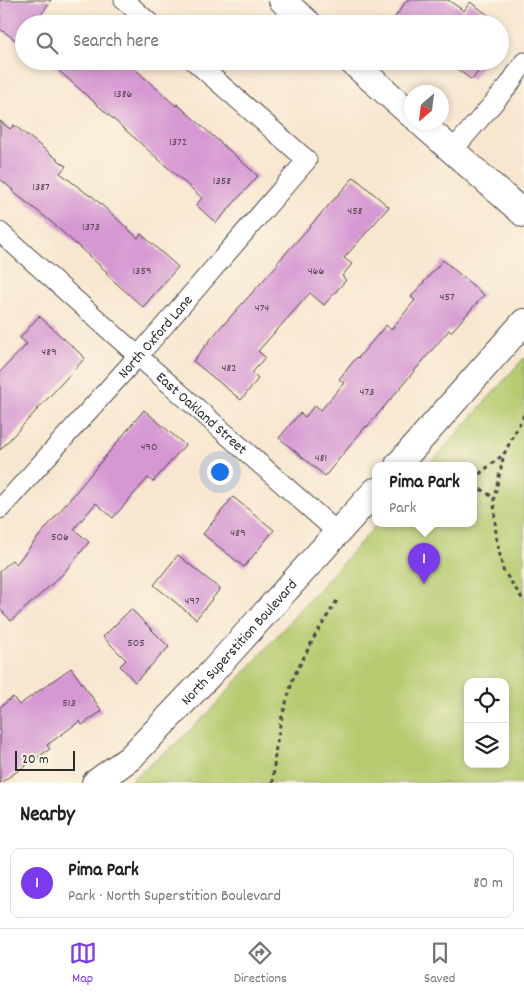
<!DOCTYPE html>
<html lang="en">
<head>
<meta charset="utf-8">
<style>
  :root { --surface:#fff; --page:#f2f2f2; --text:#222; --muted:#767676; --line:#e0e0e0; --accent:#7c3aed }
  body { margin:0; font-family:Dekko,sans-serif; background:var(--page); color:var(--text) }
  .controls { position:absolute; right:15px; bottom:15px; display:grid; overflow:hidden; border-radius:10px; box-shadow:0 2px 8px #0003 }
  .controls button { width:45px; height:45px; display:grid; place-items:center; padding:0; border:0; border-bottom:1px solid var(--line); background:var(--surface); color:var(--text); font:25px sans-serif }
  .compass { position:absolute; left:404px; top:85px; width:45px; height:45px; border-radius:50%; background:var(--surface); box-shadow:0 2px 8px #0003; rotate:208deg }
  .scale { position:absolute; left:15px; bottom:12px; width:60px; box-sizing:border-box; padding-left:5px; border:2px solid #2b2b2b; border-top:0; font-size:14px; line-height:18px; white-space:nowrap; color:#2b2b2b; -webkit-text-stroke:4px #fcf5e5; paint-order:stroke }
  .you { position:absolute; left:219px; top:471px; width:18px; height:18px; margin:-12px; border:4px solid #fff; border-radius:50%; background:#1a73e8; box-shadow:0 0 0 8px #1a73e833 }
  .badge { display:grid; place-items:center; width:32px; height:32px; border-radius:50%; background:var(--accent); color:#fff; font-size:16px; font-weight:700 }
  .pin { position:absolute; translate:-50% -41px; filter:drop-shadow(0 1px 2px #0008) }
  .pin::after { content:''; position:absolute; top:26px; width:18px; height:15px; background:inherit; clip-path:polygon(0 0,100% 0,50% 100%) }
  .popup { position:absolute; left:372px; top:462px; width:105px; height:65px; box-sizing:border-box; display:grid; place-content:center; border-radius:10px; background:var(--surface); filter:drop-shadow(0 1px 4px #0005); font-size:16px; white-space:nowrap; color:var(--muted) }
  .popup b { font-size:19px; color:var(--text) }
  .popup::after { content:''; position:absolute; left:50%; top:100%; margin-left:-10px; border:10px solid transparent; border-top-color:var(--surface) }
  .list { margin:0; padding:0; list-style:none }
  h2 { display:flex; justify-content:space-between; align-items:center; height:65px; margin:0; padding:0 20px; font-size:21px }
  h2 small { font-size:16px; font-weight:400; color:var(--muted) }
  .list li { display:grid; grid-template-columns:32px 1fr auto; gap:15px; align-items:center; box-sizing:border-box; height:70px; margin:0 10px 10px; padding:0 10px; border:1px solid var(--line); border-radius:10px }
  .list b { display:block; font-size:19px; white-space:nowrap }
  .list p { margin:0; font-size:16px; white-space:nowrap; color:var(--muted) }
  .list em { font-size:16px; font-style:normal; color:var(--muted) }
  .icon { flex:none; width:28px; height:28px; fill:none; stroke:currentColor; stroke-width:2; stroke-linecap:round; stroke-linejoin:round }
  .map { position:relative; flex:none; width:524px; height:783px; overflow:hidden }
  .search { position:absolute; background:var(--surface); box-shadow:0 2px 8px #0003; left:15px; right:15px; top:15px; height:55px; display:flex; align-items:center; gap:12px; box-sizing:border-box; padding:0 18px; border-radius:28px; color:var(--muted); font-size:19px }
  .sheet { height:145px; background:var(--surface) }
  nav { display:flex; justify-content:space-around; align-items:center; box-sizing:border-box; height:70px; border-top:1px solid var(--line); background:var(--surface); font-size:14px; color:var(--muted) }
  nav a { display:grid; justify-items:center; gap:2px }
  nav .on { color:var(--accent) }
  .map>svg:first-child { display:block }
  .green { fill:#b6cb70; stroke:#707b4e; fill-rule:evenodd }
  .building { fill:#d698d3 }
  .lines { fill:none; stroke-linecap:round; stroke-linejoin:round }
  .street-casing { stroke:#4a4744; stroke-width:21 }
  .secondary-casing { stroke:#4a4744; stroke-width:28 }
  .path { stroke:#4a4744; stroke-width:3; stroke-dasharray:4 4; stroke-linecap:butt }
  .street { stroke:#fff; stroke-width:19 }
  .secondary { stroke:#fff; stroke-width:26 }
  .labels { text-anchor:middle; stroke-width:4.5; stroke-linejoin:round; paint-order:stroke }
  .number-label { font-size:12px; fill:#564655 }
  .street-label { font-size:15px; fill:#2b2b2b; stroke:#fcf5e5 }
</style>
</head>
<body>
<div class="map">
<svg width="524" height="783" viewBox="0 0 524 783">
  <rect width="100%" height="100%" fill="#fcf5e5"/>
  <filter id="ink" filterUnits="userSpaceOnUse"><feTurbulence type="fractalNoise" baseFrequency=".02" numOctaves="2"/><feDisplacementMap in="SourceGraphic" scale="10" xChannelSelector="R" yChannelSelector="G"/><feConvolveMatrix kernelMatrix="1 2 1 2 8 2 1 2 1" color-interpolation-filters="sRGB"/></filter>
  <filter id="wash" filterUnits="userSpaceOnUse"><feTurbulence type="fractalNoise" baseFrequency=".0096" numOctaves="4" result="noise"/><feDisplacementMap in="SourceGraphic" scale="20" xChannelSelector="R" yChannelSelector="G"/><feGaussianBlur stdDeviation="1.12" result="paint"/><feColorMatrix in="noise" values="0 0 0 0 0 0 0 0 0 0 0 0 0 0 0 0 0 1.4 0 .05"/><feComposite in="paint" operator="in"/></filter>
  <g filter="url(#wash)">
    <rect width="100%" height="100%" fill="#f8e7d0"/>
    <path class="green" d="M 524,358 L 524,783 L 127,783 L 174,745 L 207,714 L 378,523 L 473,523 L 473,465 L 429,465 ZM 468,682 L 505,682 L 505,764 L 468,764 Z"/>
    <g id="blocks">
      <path class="building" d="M 0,0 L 51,0 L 35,24 L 24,24 L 24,46 L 0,29 Z
        M 407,0 L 448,0 L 464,11 L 470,2 L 501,24 L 405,24 L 395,17 Z
        M 48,61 L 126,61 L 176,106 L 177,104 L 258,176 L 216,223 L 196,205 L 202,198 Z
        M 446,61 L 486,61 L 472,80 Z
        M 0,121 L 10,129 L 14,125 L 66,166 L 60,173 L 90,196 L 91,195 L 138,238 L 141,234 L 178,267 L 143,307 L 106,274 L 107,272 L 49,220 L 12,191 L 13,190 L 0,179 Z
        M 354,177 L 389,207 L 344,258 L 352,264 L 342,276 L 346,280 L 324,305 L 310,293 L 258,351 L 265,357 L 252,373 L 258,379 L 241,400 L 193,361 L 224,323 L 224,324 L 278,264 L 277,263 Z
        M 443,260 L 484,295 L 451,332 L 449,330 L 367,427 L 366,426 L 325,476 L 279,438 L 300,413 L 305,417 L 315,405 L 321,410 L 344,383 L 339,379 L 357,357 L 358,358 L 386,325 L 391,330 L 415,300 L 411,297 Z
        M 39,316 L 85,358 L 0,450 L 0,372 L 27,344 L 20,338 Z
        M 144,410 L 185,445 L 153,482 L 148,478 L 113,518 L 96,503 L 74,529 L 89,542 L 62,575 L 11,621 L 0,609 L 0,571 L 12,560 L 16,564 Z
        M 233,497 L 274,530 L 244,567 L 203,534 Z
        M 178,555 L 220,589 L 196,619 L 154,585 Z
        M 131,609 L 169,647 L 135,682 L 120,666 L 126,660 L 103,637 Z
        M 71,668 L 102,711 L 82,725 L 80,721 L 47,745 L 50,749 L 0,783 L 0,707 L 13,697 L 19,705 Z"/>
    </g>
  </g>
  <g filter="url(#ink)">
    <use href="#blocks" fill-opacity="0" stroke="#4a4744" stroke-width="1"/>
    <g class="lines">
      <defs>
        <g id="street">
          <path d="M 124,0 L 151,24"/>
          <path d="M 452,151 L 509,85 L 524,62"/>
          <path id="s1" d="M 0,232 L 138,356 L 338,533"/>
          <path id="s2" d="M 0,509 L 138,356 L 307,160 L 194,61"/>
        </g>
        <g id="secondary">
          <path d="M 282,0 L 309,24"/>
          <path d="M 351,61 L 412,115"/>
          <path d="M 420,122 L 524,214"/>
          <path d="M 398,465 L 524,322"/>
          <path id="s3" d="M 95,783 L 130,758 L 213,671 L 375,491"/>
        </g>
      </defs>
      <use href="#street" class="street-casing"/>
      <use href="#secondary" class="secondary-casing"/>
      <path class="path" d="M 524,415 L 504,454 L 494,499 L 496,536 L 503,570 L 524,601
        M 473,479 L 504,454
        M 473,487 L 485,491 L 494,499
        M 273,783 L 275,753 L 281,720 L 294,676 L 315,636 L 338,599"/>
      <use href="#street" class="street"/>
      <use href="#secondary" class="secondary"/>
    </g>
  </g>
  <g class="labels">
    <g class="number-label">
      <text x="123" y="97">1386</text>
      <text x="178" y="145">1372</text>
      <text x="222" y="184">1358</text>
      <text x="41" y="190">1387</text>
      <text x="355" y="214">458</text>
      <text x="91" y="230">1373</text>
      <text x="142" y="274">1359</text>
      <text x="316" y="274">466</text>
      <text x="447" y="300">457</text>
      <text x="262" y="311">474</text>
      <text x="49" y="355">489</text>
      <text x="229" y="371">482</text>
      <text x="367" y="395">473</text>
      <text x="149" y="450">490</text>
      <text x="321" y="461">481</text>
      <text x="238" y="536">489</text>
      <text x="60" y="540">506</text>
      <text x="192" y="604">497</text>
      <text x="136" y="646">505</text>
      <text x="69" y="706">513</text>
    </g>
    <g class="street-label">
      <text dy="5" stroke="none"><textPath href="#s2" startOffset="232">North Oxford Lane</textPath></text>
      <text dy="5" stroke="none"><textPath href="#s1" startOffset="271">East Oakland Street</textPath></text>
      <text dy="5" stroke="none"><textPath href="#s3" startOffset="202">North Superstition Boulevard</textPath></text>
    </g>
  </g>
</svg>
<div class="controls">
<button><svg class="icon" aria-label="locate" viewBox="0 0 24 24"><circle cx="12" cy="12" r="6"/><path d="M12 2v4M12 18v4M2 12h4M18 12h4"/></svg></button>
<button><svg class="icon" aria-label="layers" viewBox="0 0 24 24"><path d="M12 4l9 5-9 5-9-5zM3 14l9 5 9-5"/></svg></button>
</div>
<svg class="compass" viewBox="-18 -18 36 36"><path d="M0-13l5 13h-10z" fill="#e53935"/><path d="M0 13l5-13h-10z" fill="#767676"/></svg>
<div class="scale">20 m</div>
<div class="you"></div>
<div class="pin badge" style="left:424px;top:584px">1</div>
<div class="popup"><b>Pima Park</b>Park</div>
<div class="search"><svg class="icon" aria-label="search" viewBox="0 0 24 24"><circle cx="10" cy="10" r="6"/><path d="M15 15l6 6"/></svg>Search here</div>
</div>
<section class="sheet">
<h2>Nearby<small></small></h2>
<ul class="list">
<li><span class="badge">1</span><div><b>Pima Park</b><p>Park · North Superstition Boulevard</p></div><em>80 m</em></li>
</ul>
</section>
<nav>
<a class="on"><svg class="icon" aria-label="map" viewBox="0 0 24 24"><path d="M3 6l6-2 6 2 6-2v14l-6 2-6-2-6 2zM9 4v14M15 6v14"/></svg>Map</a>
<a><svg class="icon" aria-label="directions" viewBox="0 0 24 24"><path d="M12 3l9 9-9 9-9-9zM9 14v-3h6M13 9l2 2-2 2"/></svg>Directions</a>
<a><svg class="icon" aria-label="saved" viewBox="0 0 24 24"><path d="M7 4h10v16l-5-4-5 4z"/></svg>Saved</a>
</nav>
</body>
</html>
